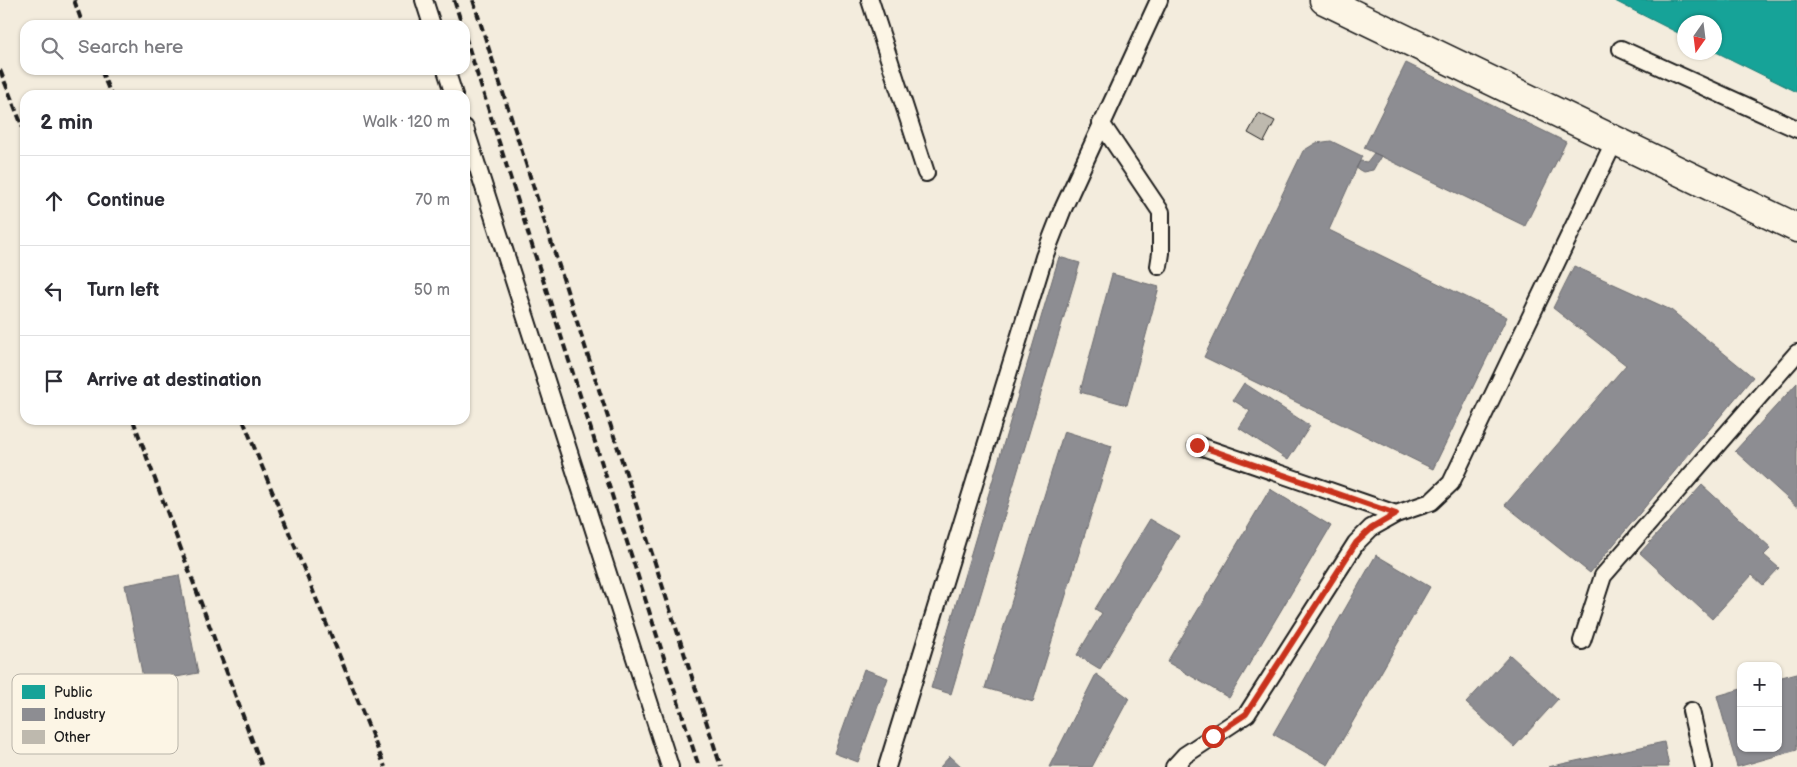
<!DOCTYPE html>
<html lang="en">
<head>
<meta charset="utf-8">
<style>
  :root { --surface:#fff; --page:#f2f2f3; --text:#2b2b33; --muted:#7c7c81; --line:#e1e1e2 }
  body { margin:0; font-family:"Balsamiq Sans",sans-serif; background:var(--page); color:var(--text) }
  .controls { position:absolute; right:15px; bottom:15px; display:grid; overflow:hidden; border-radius:10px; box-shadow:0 1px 4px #0004 }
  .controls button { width:45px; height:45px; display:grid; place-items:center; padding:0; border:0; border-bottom:1px solid var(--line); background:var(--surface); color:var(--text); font:25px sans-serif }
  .compass { position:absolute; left:1677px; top:15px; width:45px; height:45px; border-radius:50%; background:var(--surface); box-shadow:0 1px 4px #0004; rotate:194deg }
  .stop { position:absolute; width:15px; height:15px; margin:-11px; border:4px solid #c8321e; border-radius:50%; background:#fff }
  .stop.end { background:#c8321e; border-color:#fff; box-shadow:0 1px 5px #0008 }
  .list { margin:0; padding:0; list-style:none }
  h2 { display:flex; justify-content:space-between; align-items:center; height:65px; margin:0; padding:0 20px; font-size:21px }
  h2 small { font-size:16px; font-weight:400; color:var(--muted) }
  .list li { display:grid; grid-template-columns:32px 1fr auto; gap:15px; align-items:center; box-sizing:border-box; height:90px; padding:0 20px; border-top:1px solid var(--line) }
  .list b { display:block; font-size:19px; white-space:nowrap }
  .list em { font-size:16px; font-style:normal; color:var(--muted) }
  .icon { flex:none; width:28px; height:28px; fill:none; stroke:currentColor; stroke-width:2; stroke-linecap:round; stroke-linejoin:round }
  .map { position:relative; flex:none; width:1797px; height:767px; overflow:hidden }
  .search { position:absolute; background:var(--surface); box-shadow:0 1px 4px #0004; left:20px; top:20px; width:450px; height:55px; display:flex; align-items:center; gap:12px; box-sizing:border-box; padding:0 18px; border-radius:15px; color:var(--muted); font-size:19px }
  .panel { position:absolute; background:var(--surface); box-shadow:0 1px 4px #0004; left:20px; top:90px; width:450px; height:335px; border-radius:15px }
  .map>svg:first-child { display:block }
  .public { fill:#17a398; stroke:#187a73 }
  .industry { fill:#8d8d92; stroke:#6b6b6f }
  .building { fill:#beb9ae; stroke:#1c1c1c }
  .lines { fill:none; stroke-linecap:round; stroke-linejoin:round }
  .service-casing { stroke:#1c1c1c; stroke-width:20 }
  .minor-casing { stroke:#1c1c1c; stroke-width:31 }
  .service { stroke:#fcf5e5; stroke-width:16 }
  .minor { stroke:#fcf5e5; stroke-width:28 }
  .rail { stroke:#1c1c1c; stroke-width:4; stroke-dasharray:8 4; stroke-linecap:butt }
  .route { stroke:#c8321e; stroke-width:6 }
  .key { fill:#fcf5e5; stroke:#b9b4a9; stroke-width:1 }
  .key-label { font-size:14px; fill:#1c1c1c }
</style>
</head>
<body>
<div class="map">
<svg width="1797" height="767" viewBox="0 0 1797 767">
  <rect width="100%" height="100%" fill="#f3ecdd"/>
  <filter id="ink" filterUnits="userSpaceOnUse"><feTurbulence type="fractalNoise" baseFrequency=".02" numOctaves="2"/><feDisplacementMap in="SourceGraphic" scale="10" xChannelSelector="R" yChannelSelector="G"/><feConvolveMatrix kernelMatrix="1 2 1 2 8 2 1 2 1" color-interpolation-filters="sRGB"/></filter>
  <g filter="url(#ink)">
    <path class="public" d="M 1613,0 L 1797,0 L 1797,92 L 1714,51 L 1714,22 L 1684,22 L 1684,36 Z"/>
    <path class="industry" d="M 1406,63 L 1566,142 L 1525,226 L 1364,148 Z
      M 1331,141 L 1362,156 L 1329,230 L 1507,317 L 1433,469 L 1204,357 L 1303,151 L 1316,143 Z
      M 1374,153 L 1381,156 L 1373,170 L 1363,172 L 1356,168 L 1360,161 L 1367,162 Z
      M 1059,257 L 1080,263 L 951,694 L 931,688 Z
      M 1574,266 L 1671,310 L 1753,377 L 1590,573 L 1505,505 L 1626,365 L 1553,308 Z
      M 1112,274 L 1159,287 L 1127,405 L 1080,392 Z
      M 1244,383 L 1310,426 L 1288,460 L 1239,428 L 1250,411 L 1233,400 Z
      M 1797,383 L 1797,507 L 1735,451 Z
      M 1064,431 L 1112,446 L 1033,702 L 985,688 Z
      M 1702,485 L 1771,548 L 1764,555 L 1779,568 L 1763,585 L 1752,575 L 1712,619 L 1640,553 Z
      M 1270,489 L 1331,526 L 1229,698 L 1167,662 Z
      M 1150,519 L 1179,536 L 1100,669 L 1077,655 L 1102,613 L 1095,609 Z
      M 1376,555 L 1430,587 L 1328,765 L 1273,734 Z
      M 179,575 L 198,673 L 144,683 L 125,585 Z
      M 1510,655 L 1558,699 L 1514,747 L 1466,703 Z
      M 864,669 L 888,678 L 858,762 L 834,753 Z
      M 1797,673 L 1797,750 L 1737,767 L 1717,696 L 1741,689 L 1741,748 L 1778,748 L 1778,678 Z
      M 1096,674 L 1129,698 L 1092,767 L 1049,767 Z
      M 1664,742 L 1669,767 L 1548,767 Z
      M 950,756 L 962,767 L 940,767 Z"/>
    <path class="building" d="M 1259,113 L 1275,121 L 1264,142 L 1248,133 Z"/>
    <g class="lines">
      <defs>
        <path id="service" d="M 424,0 L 432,25
          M 870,0 L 926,173
          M 1621,49 L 1797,129
          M 446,70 L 454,95
          M 1101,123 L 1161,212 L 1161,253 L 1159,266
          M 465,128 L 670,767
          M 1197,445 L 1396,514
          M 1582,641 L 1603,576 L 1797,353
          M 1691,711 L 1704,767
          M 887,767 L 1044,257 L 1062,211 L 1159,0
          M 1174,767 L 1185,755 L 1247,714 L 1356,543 L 1371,528 L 1396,514 L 1431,502 L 1451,483 L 1615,140"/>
        <path id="minor" d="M 1324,0 L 1797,228"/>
      </defs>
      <use href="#service" class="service-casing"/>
      <use href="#minor" class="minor-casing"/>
      <use href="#service" class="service"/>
      <use href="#minor" class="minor"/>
      <path class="rail" d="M 74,0 L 83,25
        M 454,0 L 462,25
        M 473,0 L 721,767
        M 465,36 L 699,767
        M 0,70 L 25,133
        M 101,70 L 111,95
        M 133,420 L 262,767
        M 243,420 L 385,767"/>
    </g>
  </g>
  <g class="lines" filter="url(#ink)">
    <path class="route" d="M 1197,445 L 1396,514 L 1372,528 L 1356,543 L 1246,714 L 1213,736"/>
  </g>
  <rect x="12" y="674" width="166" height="80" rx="8" class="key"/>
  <rect x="22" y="685" width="23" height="14" fill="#17a398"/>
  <rect x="22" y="708" width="23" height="13" fill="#8d8d92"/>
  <rect x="22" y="730" width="23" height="14" fill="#beb9ae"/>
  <g class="key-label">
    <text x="54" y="697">Public</text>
    <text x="54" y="719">Industry</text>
    <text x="54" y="742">Other</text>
  </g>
</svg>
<div class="controls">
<button>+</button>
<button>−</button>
</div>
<svg class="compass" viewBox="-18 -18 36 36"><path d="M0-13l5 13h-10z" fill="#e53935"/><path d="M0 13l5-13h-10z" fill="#7c7c81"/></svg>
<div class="stop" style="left:1213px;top:736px"></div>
<div class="stop end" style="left:1197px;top:445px"></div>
<div class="search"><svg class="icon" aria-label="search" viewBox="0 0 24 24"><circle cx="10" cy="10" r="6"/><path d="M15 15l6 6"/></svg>Search here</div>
<section class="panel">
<h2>2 min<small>Walk · 120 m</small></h2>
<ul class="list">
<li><svg class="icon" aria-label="ahead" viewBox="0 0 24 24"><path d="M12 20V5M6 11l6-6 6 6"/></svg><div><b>Continue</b></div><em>70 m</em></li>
<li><svg class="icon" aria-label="left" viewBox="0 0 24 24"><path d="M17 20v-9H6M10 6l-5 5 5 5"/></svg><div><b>Turn left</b></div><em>50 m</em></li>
<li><svg class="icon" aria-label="arrive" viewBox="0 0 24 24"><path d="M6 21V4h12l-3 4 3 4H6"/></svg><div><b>Arrive at destination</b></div></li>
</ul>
</section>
</div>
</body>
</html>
